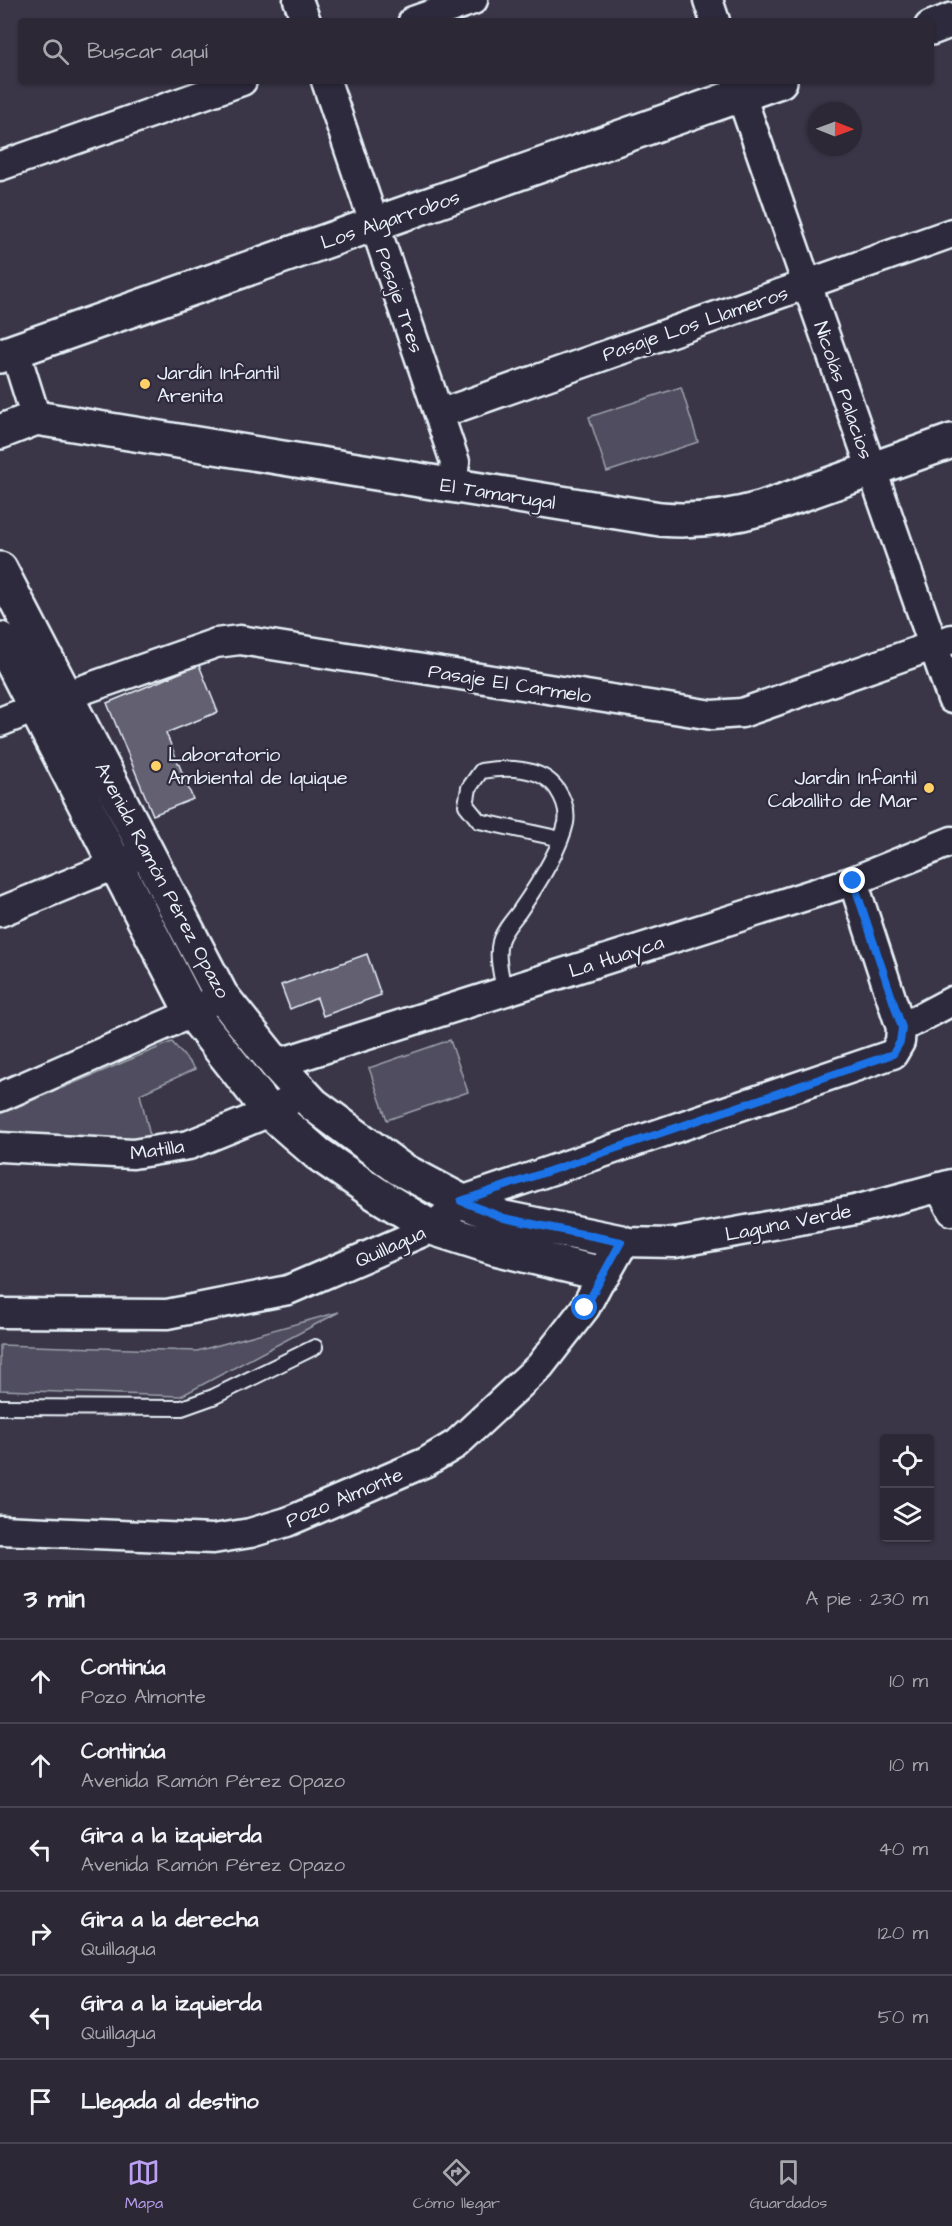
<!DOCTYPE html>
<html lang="es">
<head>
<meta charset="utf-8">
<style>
  :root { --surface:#2c2836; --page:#34303e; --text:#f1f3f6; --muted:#a6a6ad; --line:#484451; --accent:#bca0f2 }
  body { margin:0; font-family:"Architects Daughter",sans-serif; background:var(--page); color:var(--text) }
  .controls { position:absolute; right:18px; bottom:18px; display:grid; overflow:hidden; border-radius:6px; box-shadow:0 2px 4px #0004 }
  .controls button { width:54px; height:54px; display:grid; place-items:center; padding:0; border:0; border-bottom:2px solid var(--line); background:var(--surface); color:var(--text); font:30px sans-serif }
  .compass { position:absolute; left:808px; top:102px; width:54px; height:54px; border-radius:50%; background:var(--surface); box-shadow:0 2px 4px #0004; rotate:91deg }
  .stop { position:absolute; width:18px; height:18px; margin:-14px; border:4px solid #1a73e8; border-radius:50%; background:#fff }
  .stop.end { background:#1a73e8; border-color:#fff; box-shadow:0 2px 6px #0008 }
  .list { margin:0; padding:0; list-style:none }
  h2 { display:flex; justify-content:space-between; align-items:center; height:78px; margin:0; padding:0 24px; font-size:26px }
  h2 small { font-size:20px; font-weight:400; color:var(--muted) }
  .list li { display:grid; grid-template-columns:39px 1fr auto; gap:18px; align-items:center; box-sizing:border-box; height:84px; padding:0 24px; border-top:2px solid var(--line) }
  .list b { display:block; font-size:22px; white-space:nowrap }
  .list p { margin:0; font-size:20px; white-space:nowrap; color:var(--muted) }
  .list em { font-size:20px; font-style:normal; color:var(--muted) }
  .icon { flex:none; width:33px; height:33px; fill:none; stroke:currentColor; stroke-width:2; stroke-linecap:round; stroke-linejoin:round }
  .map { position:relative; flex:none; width:952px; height:1560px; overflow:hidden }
  .search { position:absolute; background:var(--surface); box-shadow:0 2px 4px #0004; left:18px; right:18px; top:18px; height:66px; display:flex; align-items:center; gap:15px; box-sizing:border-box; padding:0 21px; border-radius:6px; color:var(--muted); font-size:22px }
  .sheet { height:582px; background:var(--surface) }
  nav { display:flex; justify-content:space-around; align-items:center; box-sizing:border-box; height:84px; border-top:2px solid var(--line); background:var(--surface); font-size:16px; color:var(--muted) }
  nav a { display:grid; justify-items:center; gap:3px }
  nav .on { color:var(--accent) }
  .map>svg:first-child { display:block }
  .green { fill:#504e5f; stroke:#9ca0ac; stroke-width:1.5 }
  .building { fill:#636171; stroke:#e8f1f8; stroke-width:1.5 }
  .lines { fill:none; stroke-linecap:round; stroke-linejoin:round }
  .service-casing { stroke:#e8f1f8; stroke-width:18 }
  .minor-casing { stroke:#e8f1f8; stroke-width:33 }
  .tertiary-casing { stroke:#e8f1f8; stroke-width:38 }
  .service { stroke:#2f2a3d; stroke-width:14 }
  .minor { stroke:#2f2a3d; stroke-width:28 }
  .tertiary { stroke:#2f2a3d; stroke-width:33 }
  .route { stroke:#1a73e8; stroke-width:8 }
  .poi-dot { fill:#ffd166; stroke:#2f2a3d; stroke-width:2 }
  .labels { text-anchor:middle; stroke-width:4.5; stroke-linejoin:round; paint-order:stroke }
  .street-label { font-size:20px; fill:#e8f1f8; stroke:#2f2a3d }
  .poi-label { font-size:20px; fill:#e8f1f8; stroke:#2f2a3d; text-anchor:start }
</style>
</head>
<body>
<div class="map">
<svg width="952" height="1560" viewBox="0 0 952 1560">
  <rect width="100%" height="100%" fill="#3a3648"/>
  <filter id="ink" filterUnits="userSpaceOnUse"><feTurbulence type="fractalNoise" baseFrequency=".0167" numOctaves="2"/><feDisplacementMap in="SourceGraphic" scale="12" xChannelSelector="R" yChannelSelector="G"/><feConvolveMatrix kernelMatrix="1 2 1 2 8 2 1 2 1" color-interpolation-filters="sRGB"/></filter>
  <g filter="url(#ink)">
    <path class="green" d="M 681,387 L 698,442 L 607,472 L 589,417 Z
      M 450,1040 L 468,1092 L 387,1120 L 369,1068 Z
      M 172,1042 L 195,1069 L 140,1094 L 151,1140 L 0,1140 L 0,1114 Z
      M 339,1312 L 181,1396 L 0,1390 L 0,1345 L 197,1351 Z"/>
    <path class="building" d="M 199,665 L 218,712 L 166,733 L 193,799 L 153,815 L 107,703 Z
      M 367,954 L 381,995 L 323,1016 L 317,998 L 290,1009 L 281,985 Z"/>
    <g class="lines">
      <defs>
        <path id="service" d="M 504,992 C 502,976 496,958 500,942 C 502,932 513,920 519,912 C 535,889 560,850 566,823 C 568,811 563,798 557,789 C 541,766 505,767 481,771 L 469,788 L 466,805 L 479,821 L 561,839
          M 0,1407 L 182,1408 L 213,1397 L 315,1347"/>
        <path id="minor" d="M 298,0 L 306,21
          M 708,0 L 715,21
          M 413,21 L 473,0
          M 326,81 L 455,462 L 452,485
          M 736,81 L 952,699
          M 0,166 L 242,81
          M 15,351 L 36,418
          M 439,414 L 952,233
          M 0,722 L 65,696 L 216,643 L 240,640 L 712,715 L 742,713 L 952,639
          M 0,912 L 137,856
          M 901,1028 L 952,1001
          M 276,1064 L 853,881 L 952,841
          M 0,1097 L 192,1013 L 211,1001
          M 0,1147 L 133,1154 L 189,1145 L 270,1112 L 303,1093
          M 939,1187 L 952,1211
          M 621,1242 L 675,1243 L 855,1210 L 952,1184
          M 0,1313 L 167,1314 L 288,1290 L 432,1228 L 461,1201 L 893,1054 L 900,1042 L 901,1028 L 853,881
          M 0,1530 L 213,1539 L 250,1533 L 287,1522 L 426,1462 L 456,1444 L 540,1366 L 585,1308 L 603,1274"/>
        <path id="tertiary" d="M 931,28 L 952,20
          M 0,356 L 780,81
          M 0,432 L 36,418 L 660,519 C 696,522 728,518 763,508 L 952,441
          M 0,569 L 221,995 L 276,1064 L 313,1104 L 399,1168 L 461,1201 L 504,1218 L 621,1242 L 603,1274 L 495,1248 L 432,1228 L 375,1193 L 317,1153 L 270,1112 L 192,1013 L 0,639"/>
      </defs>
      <use href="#service" class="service-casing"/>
      <use href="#minor" class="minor-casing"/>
      <use href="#tertiary" class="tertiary-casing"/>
      <use href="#service" class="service"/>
      <use href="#minor" class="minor"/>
      <use href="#tertiary" class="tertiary"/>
    </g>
  </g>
  <g class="lines" filter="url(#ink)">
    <path class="route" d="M 585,1308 L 621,1242 L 504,1218 L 461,1201 L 893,1054 L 900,1042 L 902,1028 L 853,881"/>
  </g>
  <g class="poi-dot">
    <circle cx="145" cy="384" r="6"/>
    <circle cx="156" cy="766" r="6"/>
    <circle cx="929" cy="788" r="6"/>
  </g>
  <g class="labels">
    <g class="street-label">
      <text transform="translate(390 219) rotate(-19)" y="7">Los Algarrobos</text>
      <text transform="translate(400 300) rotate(71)" y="7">Pasaje Tres</text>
      <text transform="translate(695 323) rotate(-19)" y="7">Pasaje Los Llameros</text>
      <text transform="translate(844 390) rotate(71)" y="7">Nicolás Palacios</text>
      <text transform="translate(498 493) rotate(9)" y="7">El Tamarugal</text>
      <text transform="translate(510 683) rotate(9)" y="7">Pasaje El Carmelo</text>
      <text transform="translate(163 880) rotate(62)" y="7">Avenida Ramón Pérez Opazo</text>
      <text transform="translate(616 956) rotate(-18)" y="7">La Huayca</text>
      <text transform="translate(157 1149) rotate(-8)" y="7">Matilla</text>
      <text transform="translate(788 1222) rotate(-11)" y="7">Laguna Verde</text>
      <text transform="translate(390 1246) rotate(-24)" y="7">Quillagua</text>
      <text transform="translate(344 1497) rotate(-23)" y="7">Pozo Almonte</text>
    </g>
    <g class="poi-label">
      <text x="157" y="379">Jardín Infantil<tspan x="157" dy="23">Arenita</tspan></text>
      <text x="168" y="761">Laboratorio<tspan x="168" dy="23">Ambiental de Iquique</tspan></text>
      <text x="917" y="784" text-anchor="end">Jardin Infantil<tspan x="917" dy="23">Caballito de Mar</tspan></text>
    </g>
  </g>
</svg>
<div class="controls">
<button><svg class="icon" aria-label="locate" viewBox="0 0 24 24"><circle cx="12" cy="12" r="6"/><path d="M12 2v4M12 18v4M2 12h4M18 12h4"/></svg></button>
<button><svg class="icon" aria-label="layers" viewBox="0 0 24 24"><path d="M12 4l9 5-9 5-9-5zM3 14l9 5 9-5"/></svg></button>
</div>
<svg class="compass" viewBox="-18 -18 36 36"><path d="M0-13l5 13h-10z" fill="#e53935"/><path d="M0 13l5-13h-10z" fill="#a6a6ad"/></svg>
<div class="stop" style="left:585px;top:1308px"></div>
<div class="stop end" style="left:853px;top:881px"></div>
<div class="search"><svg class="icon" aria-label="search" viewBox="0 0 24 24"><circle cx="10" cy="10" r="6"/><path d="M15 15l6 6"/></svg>Buscar aquí</div>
</div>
<section class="sheet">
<h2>3 min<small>A pie · 230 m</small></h2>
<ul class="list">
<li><svg class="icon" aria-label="ahead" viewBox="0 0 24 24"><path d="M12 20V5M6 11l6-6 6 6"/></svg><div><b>Continúa</b><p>Pozo Almonte</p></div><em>10 m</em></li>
<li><svg class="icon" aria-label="ahead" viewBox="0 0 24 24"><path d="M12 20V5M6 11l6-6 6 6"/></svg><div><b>Continúa</b><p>Avenida Ramón Pérez Opazo</p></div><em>10 m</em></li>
<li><svg class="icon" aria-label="left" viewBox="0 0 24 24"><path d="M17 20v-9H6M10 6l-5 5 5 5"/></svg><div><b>Gira a la izquierda</b><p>Avenida Ramón Pérez Opazo</p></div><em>40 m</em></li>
<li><svg class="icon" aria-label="right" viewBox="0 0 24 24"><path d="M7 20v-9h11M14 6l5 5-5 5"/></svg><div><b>Gira a la derecha</b><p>Quillagua</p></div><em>120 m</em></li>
<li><svg class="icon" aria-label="left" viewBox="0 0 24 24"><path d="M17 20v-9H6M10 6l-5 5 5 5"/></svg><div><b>Gira a la izquierda</b><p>Quillagua</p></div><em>50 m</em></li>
<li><svg class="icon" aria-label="arrive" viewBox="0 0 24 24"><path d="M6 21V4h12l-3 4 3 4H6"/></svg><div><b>Llegada al destino</b></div></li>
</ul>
</section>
<nav>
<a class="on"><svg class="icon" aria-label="map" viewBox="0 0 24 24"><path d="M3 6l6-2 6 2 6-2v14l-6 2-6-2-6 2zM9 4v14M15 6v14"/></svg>Mapa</a>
<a><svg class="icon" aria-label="directions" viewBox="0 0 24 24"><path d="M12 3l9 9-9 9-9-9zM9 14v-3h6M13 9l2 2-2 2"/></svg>Cómo llegar</a>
<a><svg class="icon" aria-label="saved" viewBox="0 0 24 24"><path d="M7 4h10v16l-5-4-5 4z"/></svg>Guardados</a>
</nav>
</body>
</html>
